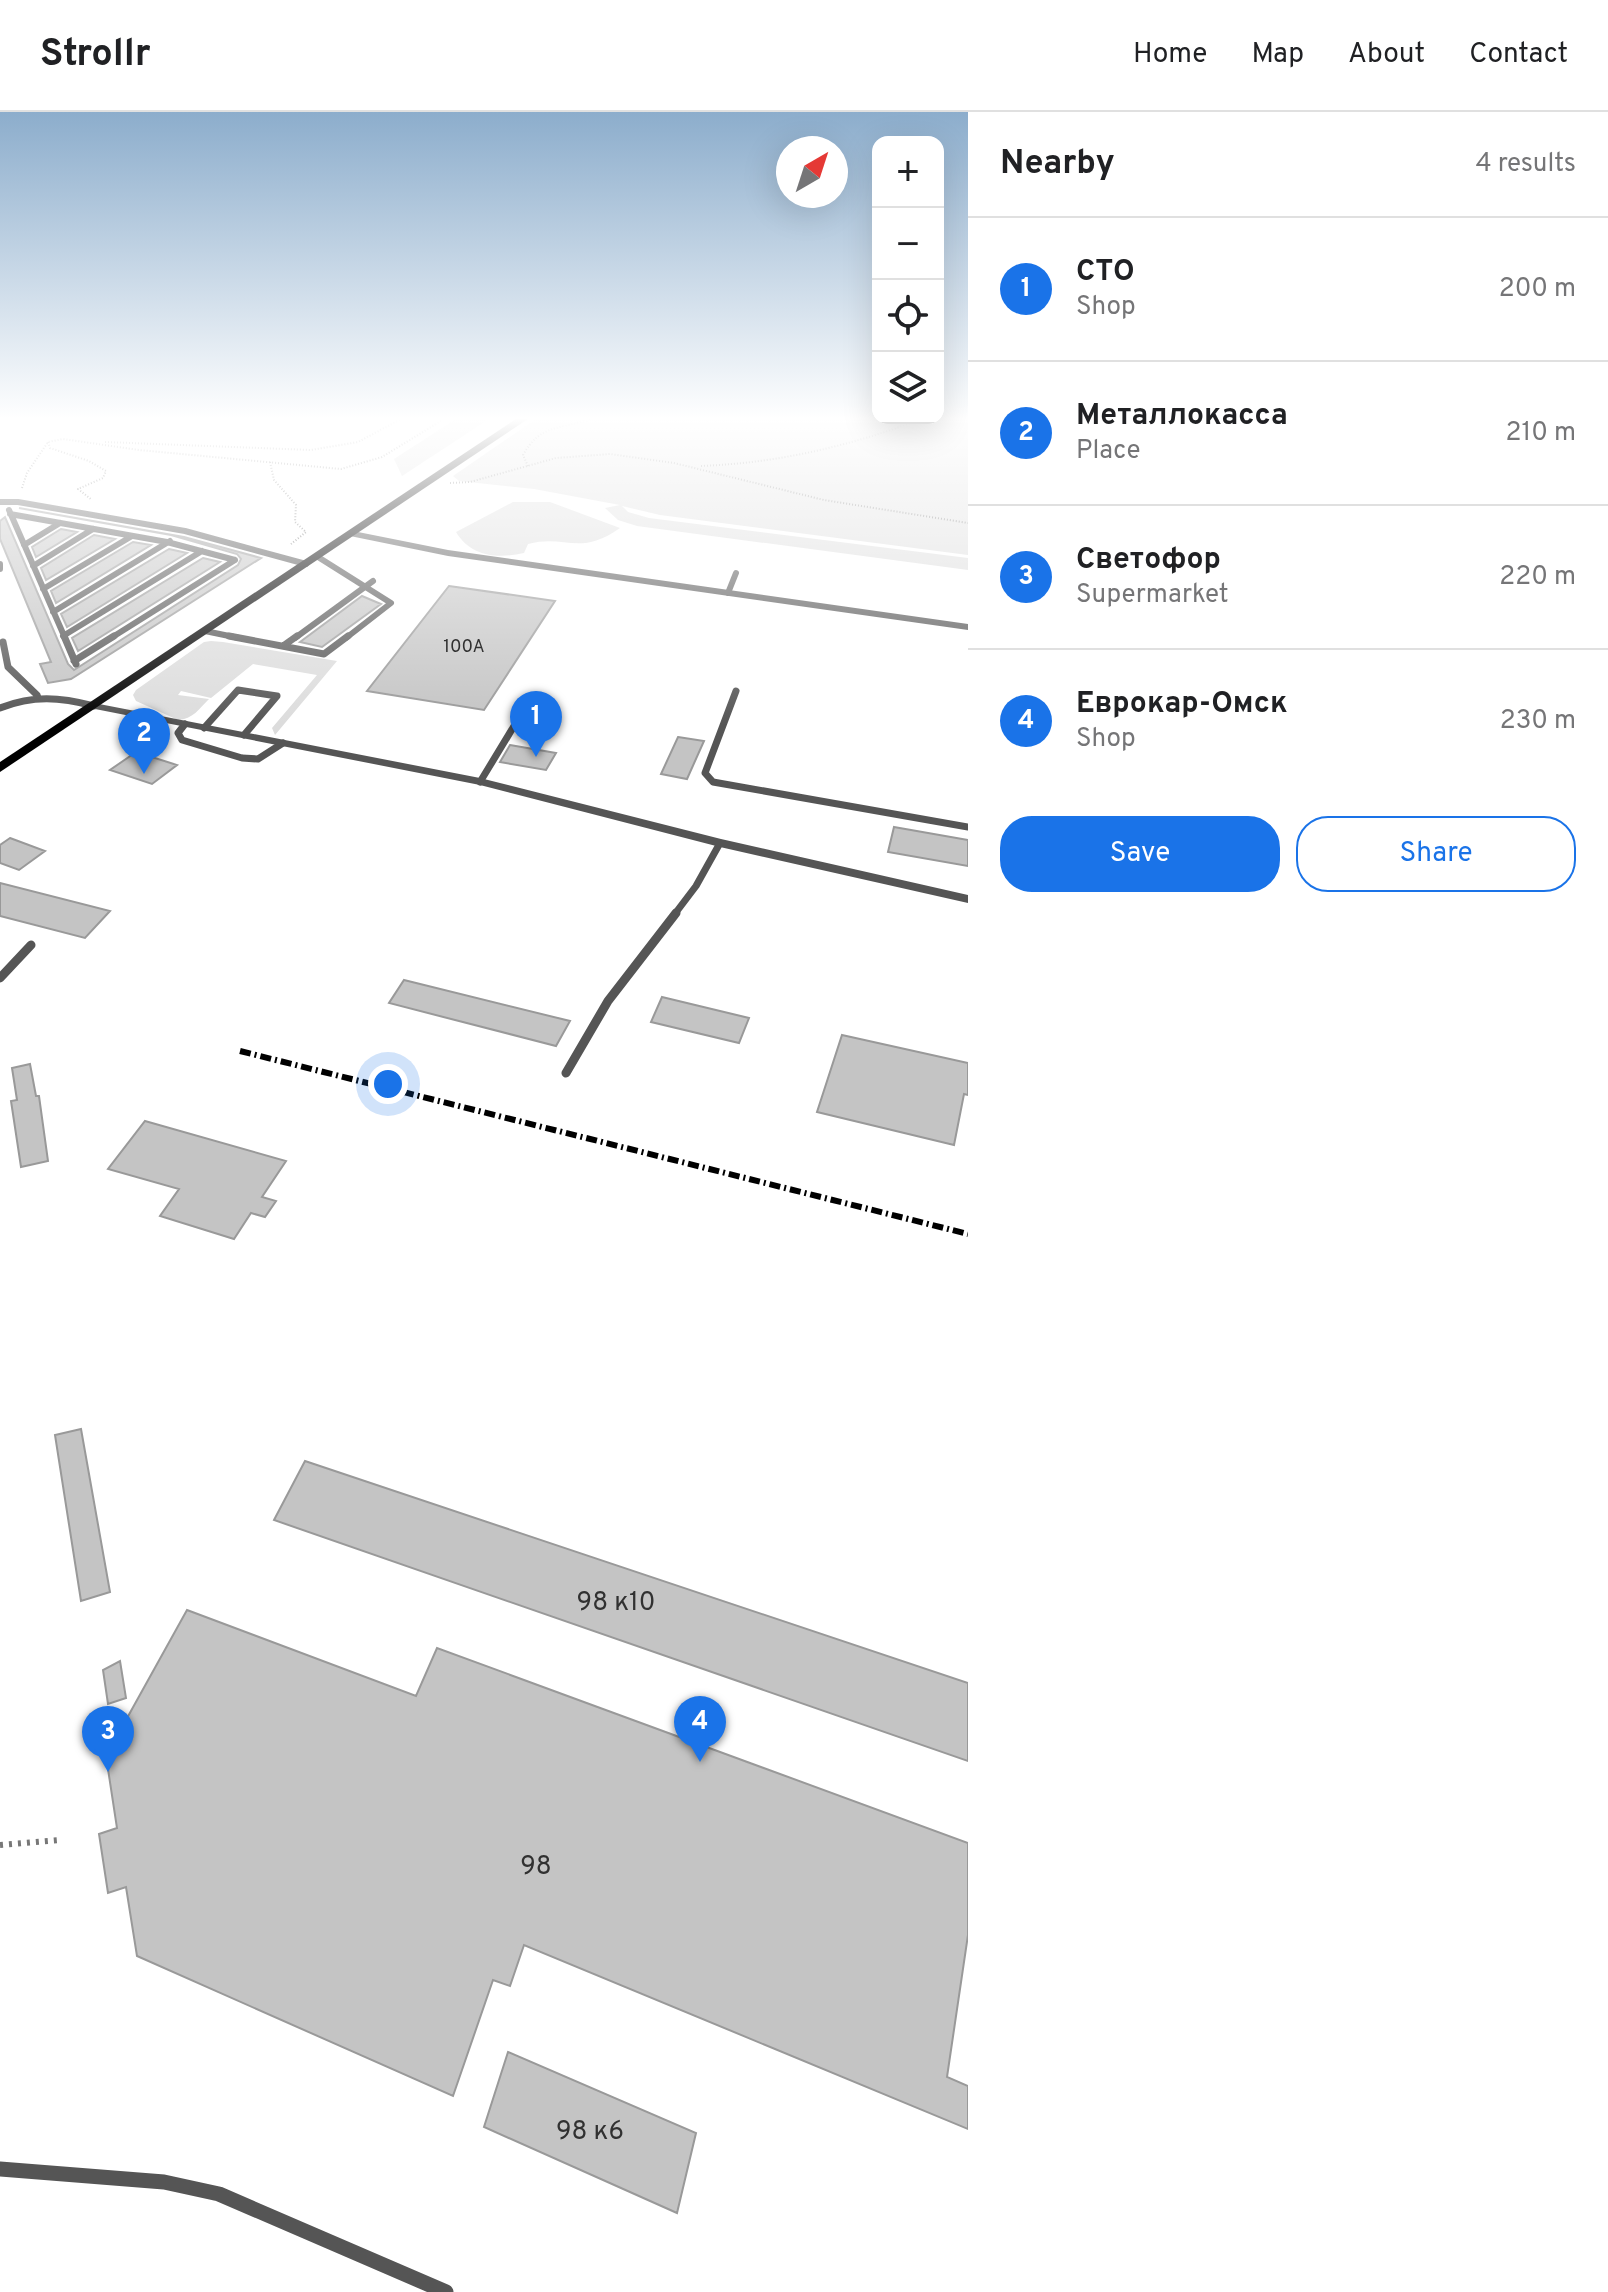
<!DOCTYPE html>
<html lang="en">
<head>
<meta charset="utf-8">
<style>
  :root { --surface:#fff; --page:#f2f2f2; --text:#202124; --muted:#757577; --line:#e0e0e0; --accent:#1a73e8 }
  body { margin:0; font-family:Overpass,sans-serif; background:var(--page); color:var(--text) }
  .controls { position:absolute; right:24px; top:24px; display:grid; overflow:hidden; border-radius:16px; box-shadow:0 8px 32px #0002 }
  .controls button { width:72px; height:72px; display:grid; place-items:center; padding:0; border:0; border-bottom:2px solid var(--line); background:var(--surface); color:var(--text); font:40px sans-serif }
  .compass { position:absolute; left:776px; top:24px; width:72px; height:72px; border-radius:50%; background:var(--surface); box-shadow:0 8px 32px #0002; rotate:39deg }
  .you { position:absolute; left:388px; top:972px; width:28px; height:28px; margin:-20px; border:6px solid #fff; border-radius:50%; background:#1a73e8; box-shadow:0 0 0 12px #1a73e833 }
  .badge { display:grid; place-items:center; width:52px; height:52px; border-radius:50%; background:var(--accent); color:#fff; font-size:26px; font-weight:700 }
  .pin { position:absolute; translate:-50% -66px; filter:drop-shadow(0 2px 4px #0008) }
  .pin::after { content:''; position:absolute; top:42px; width:28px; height:24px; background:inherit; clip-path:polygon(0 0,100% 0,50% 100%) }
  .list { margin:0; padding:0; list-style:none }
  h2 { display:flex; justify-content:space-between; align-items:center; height:104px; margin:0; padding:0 32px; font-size:34px }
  h2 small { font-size:26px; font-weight:400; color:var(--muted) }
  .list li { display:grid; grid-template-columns:52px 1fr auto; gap:24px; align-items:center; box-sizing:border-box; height:144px; padding:0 32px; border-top:2px solid var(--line) }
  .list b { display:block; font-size:30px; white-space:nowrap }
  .list p { margin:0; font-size:26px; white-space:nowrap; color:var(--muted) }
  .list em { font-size:26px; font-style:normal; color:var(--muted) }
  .actions { display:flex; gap:16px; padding:24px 32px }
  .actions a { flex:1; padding:18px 0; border:2px solid var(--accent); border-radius:32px; text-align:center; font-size:28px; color:var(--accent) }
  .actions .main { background:var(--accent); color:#fff }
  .icon { flex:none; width:44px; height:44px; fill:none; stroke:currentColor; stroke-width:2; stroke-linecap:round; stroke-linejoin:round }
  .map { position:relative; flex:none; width:968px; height:2180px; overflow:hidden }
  header { display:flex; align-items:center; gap:48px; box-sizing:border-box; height:112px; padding:0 40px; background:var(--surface); border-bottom:2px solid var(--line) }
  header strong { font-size:38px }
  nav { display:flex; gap:44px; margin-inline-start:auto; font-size:28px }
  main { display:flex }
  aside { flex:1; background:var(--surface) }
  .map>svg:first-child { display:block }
  .green { fill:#dcdcdc }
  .building { fill:#c4c4c4; stroke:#999; stroke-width:2 }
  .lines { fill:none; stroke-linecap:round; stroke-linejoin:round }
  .path-far1 { stroke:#777; stroke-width:2; stroke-dasharray:1 2; stroke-linecap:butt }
  .path { stroke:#777; stroke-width:6; stroke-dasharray:3 6; stroke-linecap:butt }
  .lane-far3 { stroke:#555; stroke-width:6 }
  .lane-far2 { stroke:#555; stroke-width:7 }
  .lane-far1 { stroke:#555; stroke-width:9 }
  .lane { stroke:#555; stroke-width:15 }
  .street { fill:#555; fill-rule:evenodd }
  .primary { fill:#000; fill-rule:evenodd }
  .rail { stroke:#000; stroke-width:6; stroke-dasharray:11 4 2 4; stroke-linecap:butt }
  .labels { text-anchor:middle; stroke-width:6; stroke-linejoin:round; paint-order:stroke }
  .far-number-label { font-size:18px; fill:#313131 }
  .near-number-label { font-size:26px; fill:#313131 }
</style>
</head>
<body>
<header>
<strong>Strollr</strong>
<nav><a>Home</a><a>Map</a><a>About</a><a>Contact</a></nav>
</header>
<main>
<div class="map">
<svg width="968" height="2180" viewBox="0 0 968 2180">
  <rect width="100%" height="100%" fill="#fff"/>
  <path class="green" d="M 456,307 L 489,307 L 402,364 L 394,347 Z
    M 536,307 L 968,307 L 968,443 L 660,403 L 622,394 L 628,400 L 649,406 L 968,446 L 968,458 L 637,414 L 618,408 L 605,396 L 620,393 L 534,377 L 459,369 L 453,364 Z
    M 513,390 L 550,390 L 620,416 C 579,445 566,422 528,432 L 524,441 C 498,447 471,445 456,420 Z
    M 211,529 L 223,530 L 337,549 L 275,623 L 272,616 L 317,563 L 253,552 L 211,586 L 181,579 L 178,583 L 209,587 C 199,597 193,607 178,608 L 136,589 L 133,583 L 136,578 L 204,530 Z"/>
  <path class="building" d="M 19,396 L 184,425 L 261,446 L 71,567 L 48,571 L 40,552 L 51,550 L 0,427 L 0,409 L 5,405 L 68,552 L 74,558 L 238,453 L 241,447 L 237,442 L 171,423 Z
    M 61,417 L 77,420 L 36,445 L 32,435 Z
    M 94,423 L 115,427 L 46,468 L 41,456 Z
    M 133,430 L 151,433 L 56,491 L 51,479 Z
    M 169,437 L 187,441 L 67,515 L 61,502 Z
    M 203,446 L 220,450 L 78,539 L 72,526 Z
    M 449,474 L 555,489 L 484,598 L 367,579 Z
    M 362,484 L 381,492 L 322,535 L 300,530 Z
    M 678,625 L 704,629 L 687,667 L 661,662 Z
    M 510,633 L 556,641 L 546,658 L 500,650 Z
    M 136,640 L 177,653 L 152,672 L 110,658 Z
    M 894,715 L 968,728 L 968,754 L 888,740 Z
    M 10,726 L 45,739 L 19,758 L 0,751 L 0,733 Z
    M 0,771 L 110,799 L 85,826 L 0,804 Z
    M 404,868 L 570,909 L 556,934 L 389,891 Z
    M 662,885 L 749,906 L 739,931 L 651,910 Z
    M 842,923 L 968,951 L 968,983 L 964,982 L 954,1033 L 817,1000 Z
    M 30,952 L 36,984 L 39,984 L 48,1049 L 21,1055 L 11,989 L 17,988 L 12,956 Z
    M 145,1009 L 286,1049 L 262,1085 L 276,1089 L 265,1105 L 251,1101 L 234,1127 L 160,1104 L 179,1077 L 108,1057 Z
    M 81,1317 L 110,1480 L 81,1489 L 55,1323 Z
    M 305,1349 L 968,1571 L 968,1649 L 274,1408 Z
    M 187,1498 L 416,1584 L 437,1536 L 968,1731 L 968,1823 L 947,1965 L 968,1974 L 968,2017 L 524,1833 L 510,1874 L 493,1868 L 453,1984 L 137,1844 L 126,1775 L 108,1781 L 99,1722 L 117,1716 L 106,1644 Z
    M 120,1549 L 126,1586 L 108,1592 L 103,1558 Z
    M 508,1940 L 696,2021 L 677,2101 L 484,2015 Z"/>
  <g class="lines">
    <path class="path-far1" d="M 48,330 L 50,336 L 89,349 L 106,359 L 103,366 L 78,377 L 92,388
      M 105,330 L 311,338 L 358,330 L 401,307
      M 270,350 L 274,368 L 296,393 L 295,410 L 306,420 L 291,432
      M 528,354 L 523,343 C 541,311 560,318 590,307
      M 701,354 C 778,351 850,334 922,307
      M 450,371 L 470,370 L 556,346 L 610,342 L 674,351 L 824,388 L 968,411
      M 22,376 L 27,361 L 48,330 L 63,327 L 139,338 L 341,357 L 382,345 L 444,307"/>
    <path class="path" d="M 0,1733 L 61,1728"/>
    <path class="lane-far3" d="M 0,390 L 18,390 L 185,419 L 306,452
      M 9,398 L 65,526
      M 10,402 L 167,430 L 235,448
      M 24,433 L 60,411
      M 318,445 L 391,491 L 346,526
      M 0,452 L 0,457
      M 33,454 L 93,417
      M 43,477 L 132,424
      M 728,481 L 736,461
      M 53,500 L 170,429
      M 205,519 L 239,526
      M 63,524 L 202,439
      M 111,526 L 235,448
      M 295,526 L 373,469"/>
    <path class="lane-far2" d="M 64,524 L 76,552
      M 229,524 L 324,542 L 348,524
      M 3,530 L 8,555 L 37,583
      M 283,534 L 297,524
      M 74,549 L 114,524
      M 736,579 L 705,661 L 713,670 L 968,715
      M 0,596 C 33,583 60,585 94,594
      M 185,612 L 178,621 L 182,628 L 242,646 L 258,647 L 283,631
      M 204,616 L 238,578 L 277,584 L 244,623
      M 480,670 L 514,614
      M 674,803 L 696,774 L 720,731"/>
    <path class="lane-far1" d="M 0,866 L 31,833
      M 566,961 L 608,889 L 676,801"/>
    <path class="lane" d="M 0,2057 L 164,2070 L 219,2082 L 446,2180"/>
    <path class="street" d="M 353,419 L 448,438 L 968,512 L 968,518 L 448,444 L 350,424 L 350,420 Z
      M 94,591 L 480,666 L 721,727 L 968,783 L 968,791 L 720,735 L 480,673 L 90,596 L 90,592 Z"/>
    <path class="primary" d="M 516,307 L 528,307 L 0,660 L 0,650 Z"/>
    <path class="rail" d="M 240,939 L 968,1122"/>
  </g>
  <linearGradient id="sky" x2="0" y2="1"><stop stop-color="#8cadcc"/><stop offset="0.5" stop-color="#fff"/><stop offset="1" stop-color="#fff" stop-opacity="0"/></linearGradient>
  <rect width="968" height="613" fill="url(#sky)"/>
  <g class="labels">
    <g class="far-number-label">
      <text x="464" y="540">100А</text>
    </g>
    <g class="near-number-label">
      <text x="616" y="1498">98 к10</text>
      <text x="536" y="1762">98</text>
      <text x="590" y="2027">98 к6</text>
    </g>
  </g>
</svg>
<div class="controls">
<button>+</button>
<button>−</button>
<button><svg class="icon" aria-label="locate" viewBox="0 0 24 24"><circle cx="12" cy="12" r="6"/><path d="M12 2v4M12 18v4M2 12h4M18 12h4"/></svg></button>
<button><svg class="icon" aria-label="layers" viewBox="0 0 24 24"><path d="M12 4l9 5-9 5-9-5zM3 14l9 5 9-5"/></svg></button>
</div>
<svg class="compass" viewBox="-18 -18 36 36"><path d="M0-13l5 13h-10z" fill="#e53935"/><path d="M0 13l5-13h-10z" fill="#757577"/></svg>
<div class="you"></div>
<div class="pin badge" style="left:536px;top:645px">1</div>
<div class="pin badge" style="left:144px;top:662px">2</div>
<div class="pin badge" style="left:108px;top:1660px">3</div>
<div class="pin badge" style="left:700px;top:1650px">4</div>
</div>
<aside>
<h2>Nearby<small>4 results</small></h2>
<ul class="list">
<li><span class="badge">1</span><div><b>СТО</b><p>Shop</p></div><em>200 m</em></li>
<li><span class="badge">2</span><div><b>Металлокасса</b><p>Place</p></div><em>210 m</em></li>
<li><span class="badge">3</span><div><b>Светофор</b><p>Supermarket</p></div><em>220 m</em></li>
<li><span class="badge">4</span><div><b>Еврокар-Омск</b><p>Shop</p></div><em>230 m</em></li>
</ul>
<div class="actions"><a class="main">Save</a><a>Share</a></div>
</aside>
</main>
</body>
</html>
